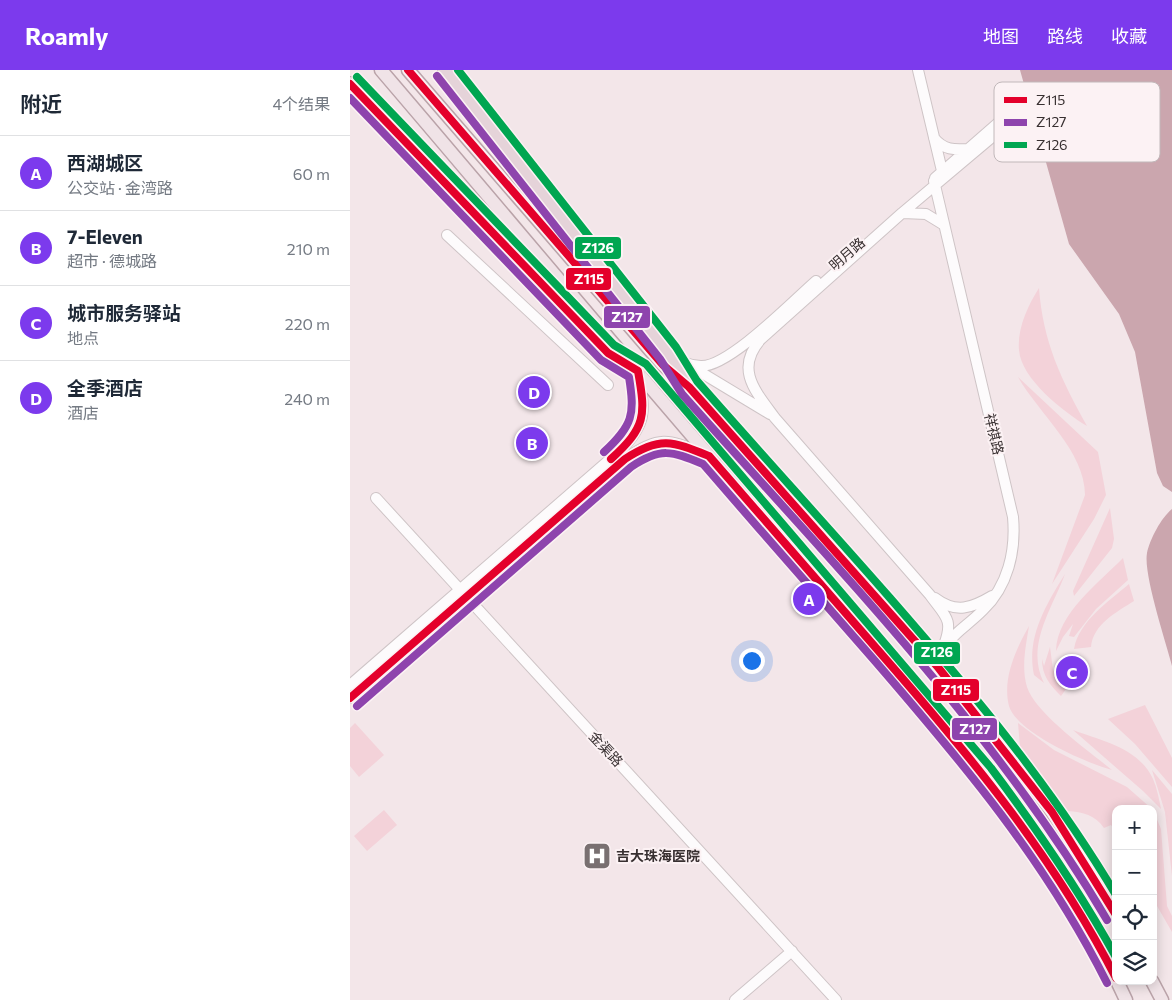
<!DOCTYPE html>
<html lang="zh">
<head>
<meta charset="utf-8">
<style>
  :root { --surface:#fff; --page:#f6f6f7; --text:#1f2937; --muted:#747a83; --line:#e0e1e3; --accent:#7c3aed }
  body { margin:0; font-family:Commissioner,"Noto Sans SC",sans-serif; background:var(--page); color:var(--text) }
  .controls { position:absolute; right:15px; bottom:15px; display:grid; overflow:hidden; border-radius:10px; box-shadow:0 2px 12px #0003 }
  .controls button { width:45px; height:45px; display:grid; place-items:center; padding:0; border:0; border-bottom:1px solid var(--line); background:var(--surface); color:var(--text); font:25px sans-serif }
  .you { position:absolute; left:401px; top:590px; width:18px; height:18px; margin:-12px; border:4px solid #fff; border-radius:50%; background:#1a73e8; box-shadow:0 0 0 8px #1a73e833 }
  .badge { display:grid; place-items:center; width:32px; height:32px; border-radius:50%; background:var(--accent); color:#fff; font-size:16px; font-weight:700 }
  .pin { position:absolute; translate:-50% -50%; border:2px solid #fff; box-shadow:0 1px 5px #0006 }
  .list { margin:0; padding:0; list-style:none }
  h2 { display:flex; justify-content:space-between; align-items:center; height:65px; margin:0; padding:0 20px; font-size:21px }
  h2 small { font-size:16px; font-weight:400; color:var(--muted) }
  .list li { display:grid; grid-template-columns:32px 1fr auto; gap:15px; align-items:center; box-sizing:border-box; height:75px; padding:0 20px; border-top:1px solid var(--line) }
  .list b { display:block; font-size:19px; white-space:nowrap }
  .list p { margin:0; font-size:16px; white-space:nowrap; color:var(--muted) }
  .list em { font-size:16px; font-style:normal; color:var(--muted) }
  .icon { flex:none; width:28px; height:28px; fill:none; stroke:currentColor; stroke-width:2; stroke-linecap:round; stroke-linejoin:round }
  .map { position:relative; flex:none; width:822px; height:930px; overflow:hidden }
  header { display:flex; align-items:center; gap:30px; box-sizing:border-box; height:70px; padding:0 25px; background:var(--accent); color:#fff }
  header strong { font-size:24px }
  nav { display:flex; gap:28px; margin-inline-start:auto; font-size:18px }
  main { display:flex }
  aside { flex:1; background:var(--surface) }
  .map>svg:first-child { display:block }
  .green { fill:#f3d2d9 }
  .water { fill:#cba6ae }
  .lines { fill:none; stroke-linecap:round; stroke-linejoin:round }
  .minor-casing { stroke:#cec4c6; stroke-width:12 }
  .major-casing { stroke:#baa3a9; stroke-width:15 }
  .highway-casing { stroke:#baa3a9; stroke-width:16 }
  .minor { stroke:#fdfbfc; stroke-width:10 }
  .major { stroke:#f0e3e7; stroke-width:12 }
  .highway { stroke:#e5d3d9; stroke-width:14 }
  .bus-1-casing { stroke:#fcf2f4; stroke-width:11 }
  .bus-2-casing { stroke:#fcf2f4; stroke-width:11 }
  .bus-3-casing { stroke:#fcf2f4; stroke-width:11 }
  .bus-1 { stroke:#e4002b; stroke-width:8 }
  .bus-2 { stroke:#8e44ad; stroke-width:8 }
  .bus-3 { stroke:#00a651; stroke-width:8 }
  .labels { text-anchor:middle; stroke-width:4; stroke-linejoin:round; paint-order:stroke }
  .street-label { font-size:14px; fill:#383031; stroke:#fcf2f4 }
  .poi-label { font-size:14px; font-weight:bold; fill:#383031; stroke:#fcf2f4; text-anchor:start }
  .key { fill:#fcf2f4; stroke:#c1b8ba; stroke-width:1 }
  .key-label { font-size:14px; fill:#383031 }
  .line-badge { stroke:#fcf2f4; stroke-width:2 }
  .badge-label { font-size:14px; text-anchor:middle; font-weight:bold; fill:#fff }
</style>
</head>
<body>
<header>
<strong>Roamly</strong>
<nav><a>地图</a><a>路线</a><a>收藏</a></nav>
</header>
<main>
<aside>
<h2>附近<small>4个结果</small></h2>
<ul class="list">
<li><span class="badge">A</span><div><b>西湖城区</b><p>公交站 · 金湾路</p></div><em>60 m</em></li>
<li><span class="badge">B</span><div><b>7-Eleven</b><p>超市 · 德城路</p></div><em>210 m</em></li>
<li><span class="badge">C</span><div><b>城市服务驿站</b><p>地点</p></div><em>220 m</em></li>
<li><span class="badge">D</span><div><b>全季酒店</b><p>酒店</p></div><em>240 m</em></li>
</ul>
</aside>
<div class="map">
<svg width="822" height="930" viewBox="0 0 822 930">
  <rect width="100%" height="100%" fill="#f3e6e9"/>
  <path class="green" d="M 689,218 C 693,272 711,309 737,356 C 714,342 671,309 669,280 C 667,259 678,235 689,218 Z
    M 668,307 L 748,382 L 756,425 L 744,449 L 702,514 L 735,425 C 735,381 689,344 668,307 Z
    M 760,438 L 764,469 L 762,478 L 724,526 L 723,521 Z
    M 773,488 L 778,510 L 746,539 L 724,567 L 719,566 L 723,554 L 713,567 L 706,581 C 707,543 749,513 773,488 Z
    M 715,504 C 702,539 675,576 694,613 L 684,605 C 676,567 696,535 715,504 Z
    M 779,514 L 784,531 C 767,542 743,554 741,577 L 724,579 C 729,551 759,531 779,514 Z
    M 679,556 C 676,575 671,597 677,617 C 686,644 739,681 762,700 C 736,693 667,663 659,636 C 652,609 666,579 679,556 Z
    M 700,577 L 703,600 L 716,619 L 711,626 C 700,615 692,606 692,589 L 694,596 Z
    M 795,635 L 822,688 L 822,717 L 785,674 L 758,649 Z
    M 5,653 L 34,685 L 9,707 L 0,696 L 0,658 Z
    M 668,653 L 704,680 L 777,717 L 802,739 L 766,739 L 766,762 L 761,755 L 754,758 C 745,745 733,742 718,741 L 670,677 Z
    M 723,660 C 752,671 789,678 803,709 C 807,718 809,729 811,739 L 793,721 Z
    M 802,700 L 822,724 L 822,806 L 815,742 Z
    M 34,740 L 47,755 L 17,781 L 4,766 Z
    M 803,740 L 811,759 L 817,836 L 822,846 L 822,862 L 803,829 Z"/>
  <path class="water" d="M 670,0 L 822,0 L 822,422 L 813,416 L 807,403 L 785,282 L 769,244 L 719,174 Z
    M 822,439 L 822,596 C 816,572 793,504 797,483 C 800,469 811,448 822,439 Z"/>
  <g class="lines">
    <defs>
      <path id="minor" d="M 568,0 L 593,105
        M 584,68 C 594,80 604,80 618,79
        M 585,108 L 664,39
        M 584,111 L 663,447 C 666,481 658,516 633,540 C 610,563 599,562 587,596
        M 553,143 L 576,144 L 594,155
        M 97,165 L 258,315
        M 319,284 C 329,290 338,296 351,296 C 379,297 443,231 466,211
        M 342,297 L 420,344
        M 26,428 L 486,930
        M 585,528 C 606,544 622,538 642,526
        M 594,575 C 604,549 595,546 580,525 L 425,348 C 406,322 384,299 411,269 L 552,143 L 666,47
        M 0,615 L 273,378 C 299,349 294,339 288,302
        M 0,628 L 275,389 C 312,363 320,370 359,386
        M 385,930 L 442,881"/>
      <path id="major" d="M 31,0 C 161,152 289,306 420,456 C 540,593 688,743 766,908
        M 58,0 L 313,295 L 339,317 L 587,596 L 702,742 L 766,845
        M 767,911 L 776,930
        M 802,911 L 812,930"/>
      <path id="highway" d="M 95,0 L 318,283 L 339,317
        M 0,14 L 258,283 L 288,301"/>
    </defs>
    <use href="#minor" class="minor-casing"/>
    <use href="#major" class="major-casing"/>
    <use href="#highway" class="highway-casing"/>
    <use href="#minor" class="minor"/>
    <use href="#major" class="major"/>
    <use href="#highway" class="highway"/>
    <defs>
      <path id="bus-1" d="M 58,0 L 313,295 L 339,317 L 587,596 L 702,742 L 766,845
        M 0,14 L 258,283 L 288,301 C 296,346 296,357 261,389
        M 0,628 L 275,389 C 310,366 322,371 359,386 C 417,453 475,519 533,586 C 622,688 704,787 766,908"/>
      <path id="bus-2" d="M 87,6 L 310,289 L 332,324 C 481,492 642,655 757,850
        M 0,28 L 251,290 L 279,307 C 285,345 283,355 254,382
        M 7,636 L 281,397 C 311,377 321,381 353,394 C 410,460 468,526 525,591 C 614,694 695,790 757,913"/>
      <path id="bus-3" d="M 108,0 L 326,277 L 347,311 C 411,384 476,455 540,528 C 622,622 702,717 766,825
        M 7,7 L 264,275 L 296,294 L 641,698 C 687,759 729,820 766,887"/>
    </defs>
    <use href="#bus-1" class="bus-1-casing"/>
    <use href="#bus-2" class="bus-2-casing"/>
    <use href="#bus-3" class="bus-3-casing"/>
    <use href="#bus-1" class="bus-1"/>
    <use href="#bus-2" class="bus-2"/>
    <use href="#bus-3" class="bus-3"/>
  </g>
  <defs>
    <symbol id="hospital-square" viewBox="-11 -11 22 22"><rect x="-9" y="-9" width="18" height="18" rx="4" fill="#797071" stroke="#fcf2f4"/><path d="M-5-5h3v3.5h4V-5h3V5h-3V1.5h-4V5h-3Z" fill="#fff"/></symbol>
  </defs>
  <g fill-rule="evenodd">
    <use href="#hospital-square" x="231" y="770" width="32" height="32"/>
  </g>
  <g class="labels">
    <g class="street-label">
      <text transform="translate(497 184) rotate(-41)" y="5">明月路</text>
      <text transform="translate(644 364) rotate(77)" y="5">祥祺路</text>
      <text transform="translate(256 679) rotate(47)" y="5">金渠路</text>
    </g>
    <g class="poi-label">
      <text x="266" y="791">吉大珠海医院</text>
    </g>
  </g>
  <rect x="644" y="12" width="166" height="80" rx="8" class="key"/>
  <rect x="654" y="27" width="23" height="6" fill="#e4002b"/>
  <rect x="654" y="49" width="23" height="7" fill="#8e44ad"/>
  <rect x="654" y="72" width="23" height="6" fill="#00a651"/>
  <g class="key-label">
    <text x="686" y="35">Z115</text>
    <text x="686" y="57">Z127</text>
    <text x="686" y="80">Z126</text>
  </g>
  <g class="line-badge">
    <rect x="224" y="166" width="48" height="24" rx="5" fill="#00a651"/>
    <rect x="215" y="197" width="47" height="24" rx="5" fill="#e4002b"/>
    <rect x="253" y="235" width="48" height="24" rx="5" fill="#8e44ad"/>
    <rect x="563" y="571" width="48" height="24" rx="5" fill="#00a651"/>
    <rect x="582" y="608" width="48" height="24" rx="5" fill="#e4002b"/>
    <rect x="601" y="647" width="47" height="24" rx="5" fill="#8e44ad"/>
  </g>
  <g class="badge-label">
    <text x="248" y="183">Z126</text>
    <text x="239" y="214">Z115</text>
    <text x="277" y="252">Z127</text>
    <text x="587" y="587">Z126</text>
    <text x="606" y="625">Z115</text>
    <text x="625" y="664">Z127</text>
  </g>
</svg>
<div class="controls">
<button>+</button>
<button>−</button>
<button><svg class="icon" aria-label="locate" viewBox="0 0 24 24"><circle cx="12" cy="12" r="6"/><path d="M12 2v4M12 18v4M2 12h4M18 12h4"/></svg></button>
<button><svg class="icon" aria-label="layers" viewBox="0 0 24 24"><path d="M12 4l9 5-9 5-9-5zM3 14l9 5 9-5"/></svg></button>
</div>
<div class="you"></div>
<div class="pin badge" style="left:459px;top:529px">A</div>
<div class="pin badge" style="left:182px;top:373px">B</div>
<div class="pin badge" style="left:722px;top:602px">C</div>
<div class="pin badge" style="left:184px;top:322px">D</div>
</div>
</main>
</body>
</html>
